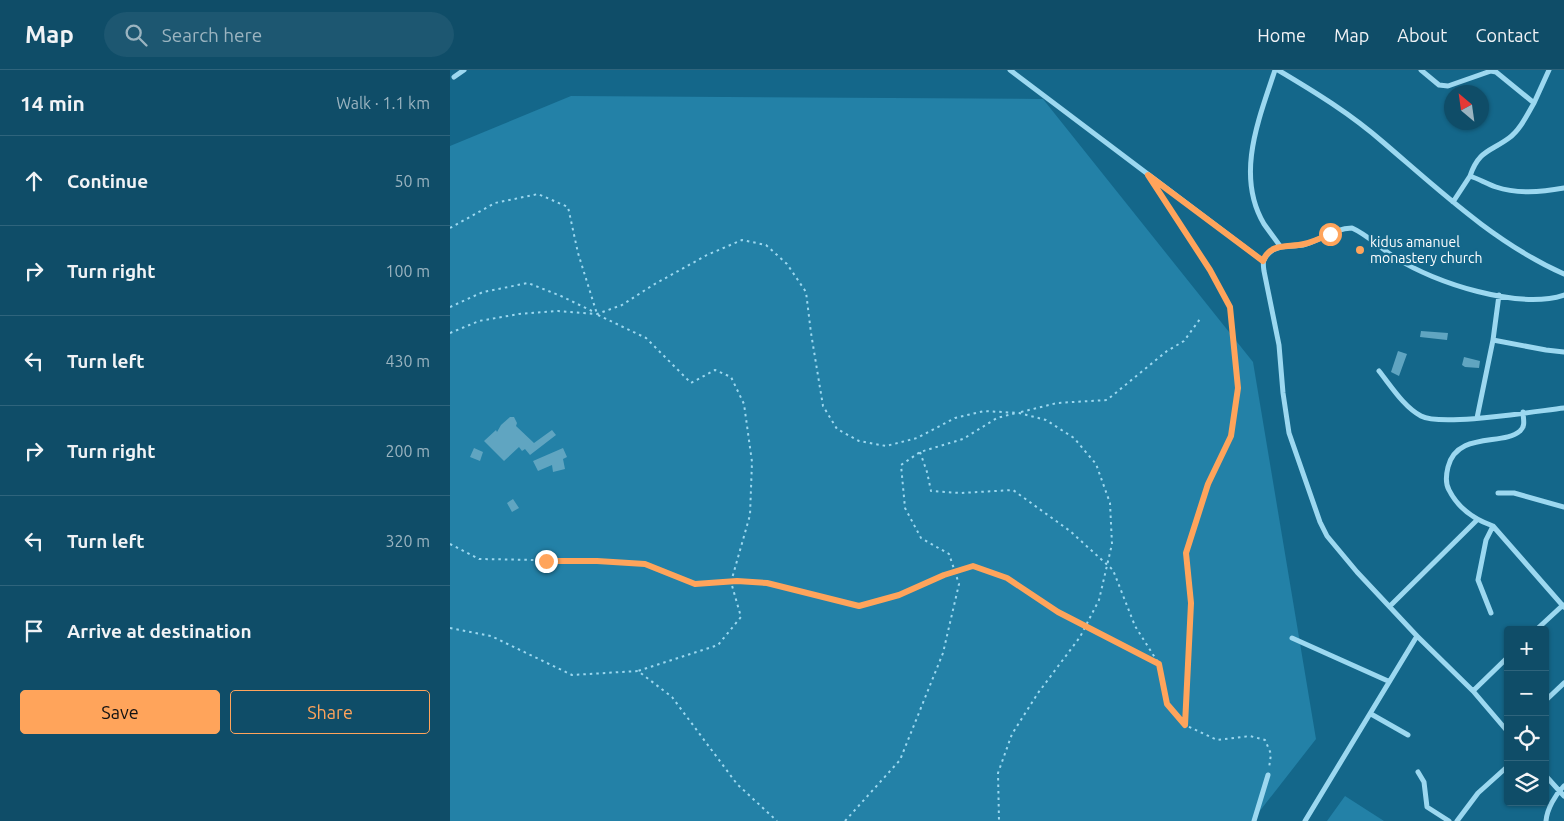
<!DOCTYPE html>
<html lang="en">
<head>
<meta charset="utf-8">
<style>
  :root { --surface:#0f4d68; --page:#1d5771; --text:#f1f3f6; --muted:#9bb4c0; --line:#2f647c; --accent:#ffa45b }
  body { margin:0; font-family:Ubuntu,sans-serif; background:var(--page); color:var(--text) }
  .controls { position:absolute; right:15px; bottom:15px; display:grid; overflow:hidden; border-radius:5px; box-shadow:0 1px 4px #0004 }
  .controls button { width:45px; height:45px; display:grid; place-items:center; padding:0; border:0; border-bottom:1px solid var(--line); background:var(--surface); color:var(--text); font:25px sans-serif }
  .compass { position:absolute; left:994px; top:15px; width:45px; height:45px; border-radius:50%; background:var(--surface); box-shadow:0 1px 4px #0004; rotate:331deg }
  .stop { position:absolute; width:15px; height:15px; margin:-11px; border:4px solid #ffa45b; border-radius:50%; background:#fff }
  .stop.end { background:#ffa45b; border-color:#fff; box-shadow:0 1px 5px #0008 }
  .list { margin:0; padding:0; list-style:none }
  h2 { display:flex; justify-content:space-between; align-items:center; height:65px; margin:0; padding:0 20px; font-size:21px }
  h2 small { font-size:16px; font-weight:400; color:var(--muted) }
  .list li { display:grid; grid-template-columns:32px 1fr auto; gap:15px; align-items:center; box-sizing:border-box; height:90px; padding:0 20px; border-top:1px solid var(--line) }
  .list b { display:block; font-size:19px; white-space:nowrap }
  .list em { font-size:16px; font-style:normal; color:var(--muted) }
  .actions { display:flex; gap:10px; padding:15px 20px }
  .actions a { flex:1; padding:11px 0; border:1px solid var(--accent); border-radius:5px; text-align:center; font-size:18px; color:var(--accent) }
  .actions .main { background:var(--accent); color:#111 }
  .icon { flex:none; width:28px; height:28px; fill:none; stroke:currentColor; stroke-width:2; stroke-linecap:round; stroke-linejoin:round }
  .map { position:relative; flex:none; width:1114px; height:751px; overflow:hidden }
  header { display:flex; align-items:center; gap:30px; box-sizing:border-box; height:70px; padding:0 25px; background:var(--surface); border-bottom:1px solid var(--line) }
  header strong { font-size:24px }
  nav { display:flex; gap:28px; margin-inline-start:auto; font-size:18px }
  .search { width:350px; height:45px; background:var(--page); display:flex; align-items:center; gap:12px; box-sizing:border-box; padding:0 18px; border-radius:28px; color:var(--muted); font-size:19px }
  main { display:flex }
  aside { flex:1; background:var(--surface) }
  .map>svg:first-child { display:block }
  .green { fill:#2381a7 }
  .building { fill:#60a5c1 }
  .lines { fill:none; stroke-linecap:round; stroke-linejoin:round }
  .path { stroke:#9cd8f0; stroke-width:2; stroke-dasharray:2.5 4; stroke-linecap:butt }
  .street { stroke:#9cd8f0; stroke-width:5 }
  .route { stroke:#ffa45b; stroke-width:6 }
  .poi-dot { fill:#ffa45b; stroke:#14678a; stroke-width:2 }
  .labels { text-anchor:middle; stroke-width:5; stroke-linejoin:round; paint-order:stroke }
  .poi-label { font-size:14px; fill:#fff; stroke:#14678a; text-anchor:start }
</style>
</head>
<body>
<header>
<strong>Map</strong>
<div class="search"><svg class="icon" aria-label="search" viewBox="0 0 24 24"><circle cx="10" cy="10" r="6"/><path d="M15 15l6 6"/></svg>Search here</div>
<nav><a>Home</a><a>Map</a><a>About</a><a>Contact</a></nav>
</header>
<main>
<aside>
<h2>14 min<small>Walk · 1.1 km</small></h2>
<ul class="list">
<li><svg class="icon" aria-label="ahead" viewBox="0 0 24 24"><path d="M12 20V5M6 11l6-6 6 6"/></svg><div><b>Continue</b></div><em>50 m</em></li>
<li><svg class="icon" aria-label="right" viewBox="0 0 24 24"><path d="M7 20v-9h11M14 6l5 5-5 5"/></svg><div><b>Turn right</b></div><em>100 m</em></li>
<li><svg class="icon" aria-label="left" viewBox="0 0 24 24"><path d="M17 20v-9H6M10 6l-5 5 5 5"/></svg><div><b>Turn left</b></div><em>430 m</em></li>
<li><svg class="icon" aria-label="right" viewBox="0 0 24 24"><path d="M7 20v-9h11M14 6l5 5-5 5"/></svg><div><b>Turn right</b></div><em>200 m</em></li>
<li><svg class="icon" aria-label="left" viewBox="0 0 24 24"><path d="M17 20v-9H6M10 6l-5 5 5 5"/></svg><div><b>Turn left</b></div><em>320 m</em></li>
<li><svg class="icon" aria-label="arrive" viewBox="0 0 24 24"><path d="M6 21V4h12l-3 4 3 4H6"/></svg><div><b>Arrive at destination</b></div></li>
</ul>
<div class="actions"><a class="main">Save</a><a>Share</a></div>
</aside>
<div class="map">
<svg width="1114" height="751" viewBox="0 0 1114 751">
  <rect width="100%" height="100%" fill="#14678a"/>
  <path class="green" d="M 121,26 L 593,29 L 803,292 L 866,669 L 802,751 L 0,751 L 0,76 Z
    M 895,726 L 934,751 L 877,751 Z"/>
  <path class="building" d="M 971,261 L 998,263 L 997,270 L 970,267 Z
    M 948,281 L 957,284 L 949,306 L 941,302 Z
    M 1014,287 L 1030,291 L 1029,298 L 1015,297 L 1012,295 Z
    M 60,347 L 64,347 L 67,353 L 66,356 L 84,373 L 102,360 L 106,365 L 80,385 L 75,379 L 72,381 L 69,377 L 54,391 L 34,371 L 46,360 L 47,362 L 51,355 Z
    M 24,378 L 33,382 L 30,391 L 20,387 Z
    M 113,378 L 117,387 L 113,389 L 115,399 L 103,402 L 102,395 L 88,401 L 83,391 Z
    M 63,429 L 69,438 L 62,442 L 57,433 Z"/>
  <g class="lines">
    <path class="path" d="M 711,123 L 760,200 L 780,237 L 788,318 L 781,366 L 758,414 L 736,483 L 741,533 L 735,655
      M 0,158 L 45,133 L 88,124 L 118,137 L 128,183 L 147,244
      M 0,237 L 33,222 L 78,213 L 111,226 L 144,242
      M 148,245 L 196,268 L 241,313 L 265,300 L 281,307 L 294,334 L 302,392 L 300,445 L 281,512 L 291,547 L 268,575 L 188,601
      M 0,263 L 29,251 L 69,244 L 108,241 L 147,244 L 172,235 L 203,215 L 257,185 L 292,170 L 316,175 L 337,194 L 356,222 L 361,263 L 373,336 L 387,359 L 409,371 L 436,376 L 467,368 L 505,348 L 534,341 L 569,343 L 596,350 L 624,368 L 646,394 L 660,433 L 662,474 L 649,530 L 630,567 L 588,623 L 562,664 L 548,703 L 549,751
      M 571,342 L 607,333 L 657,330 L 717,281 L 734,271 L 750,249
      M 470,382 L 477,402 L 481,421 L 510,423 L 563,420 L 620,461 L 663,500 L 685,556 L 709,594 L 717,634 L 735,655 L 767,670 L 800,666 L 815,670 L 821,684 L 819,698
      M 0,474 L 29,489 L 147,491 L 195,494 L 245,514 L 287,511 L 317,513 L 409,536 L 449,525 L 494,505 L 523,496 L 557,508 L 608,542 L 709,594
      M 0,558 L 41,566 L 122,605 L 188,601 L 222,627 L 287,714 L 327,751
      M 395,751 L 450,690 L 493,583 L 509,514 L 499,484 L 471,468 L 455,438 L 451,395 L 470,382 L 513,369 L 547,348 L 566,343"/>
    <path class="street" d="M 560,0 L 813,191
      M 825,0 C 809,49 785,105 814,154 C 819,161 825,169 830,176
      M 828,0 C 865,22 901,44 934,73 C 989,120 1046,174 1114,204
      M 971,0 L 989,15 L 998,16 L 1041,1 L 1046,2 L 1084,33 L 1099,0
      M 4,7 L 14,0
      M 1020,106 C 1029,80 1040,82 1059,68 C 1070,60 1077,45 1084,33
      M 1003,132 L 1020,106 C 1029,109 1037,114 1046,117 C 1067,124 1093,122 1114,118
      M 1043,270 L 1096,280 L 1114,282
      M 929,301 C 941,316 954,337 971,346 C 991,357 1087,341 1114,338
      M 1073,342 C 1073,348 1076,356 1070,361 C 1053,376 1007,361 998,397 C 996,405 995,413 999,420 C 1008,438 1023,449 1043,456 L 1114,537
      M 1027,348 L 1043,270 L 1049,225
      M 1048,423 L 1064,423 L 1114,437
      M 940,536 L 1027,450
      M 1041,543 L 1028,510 L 1036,470 L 1043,456
      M 1086,560 L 1113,535
      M 967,566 L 1023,621 L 1058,662
      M 842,568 L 938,611
      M 1023,621 L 1058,587
      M 1095,631 L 1114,613
      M 921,644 L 958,665
      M 968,702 L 974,712 L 977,737 L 999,751
      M 1095,705 L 1114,726
      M 804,751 L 818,705
      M 855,751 L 967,566 L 907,502 L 877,466 L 870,452 L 839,363 L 833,323 L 829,275 L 814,201 C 813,194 812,189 819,183 C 830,174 840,177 853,175 C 870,171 884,158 902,158 C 918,165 931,179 946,188 C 985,213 1069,240 1114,225
      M 1007,751 L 1028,723 L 1058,696
      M 1096,751 C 1097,739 1105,725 1114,716"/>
  </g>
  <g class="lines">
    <path class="route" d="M 96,491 L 147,491 L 195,494 L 245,514 L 287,511 L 317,513 L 409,536 L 449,525 L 494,505 L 523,496 L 557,508 L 608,542 L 709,594 L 717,634 L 735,655 L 741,533 L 736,483 L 758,414 L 781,366 L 788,318 L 780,237 L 760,200 L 698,105 L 813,191 C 820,172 839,178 854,174 C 863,172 871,168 880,164"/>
  </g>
  <circle class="poi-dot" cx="910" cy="180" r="5"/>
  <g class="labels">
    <g class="poi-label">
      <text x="920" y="177">kidus amanuel<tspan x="920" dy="16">monastery church</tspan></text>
    </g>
  </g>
</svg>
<div class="controls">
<button>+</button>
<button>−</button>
<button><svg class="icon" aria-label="locate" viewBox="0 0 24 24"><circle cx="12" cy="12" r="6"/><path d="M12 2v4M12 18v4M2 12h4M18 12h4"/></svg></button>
<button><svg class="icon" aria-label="layers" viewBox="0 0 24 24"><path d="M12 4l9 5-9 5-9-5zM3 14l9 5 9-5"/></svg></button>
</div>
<svg class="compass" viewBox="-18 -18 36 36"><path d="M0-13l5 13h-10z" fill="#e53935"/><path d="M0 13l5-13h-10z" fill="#9bb4c0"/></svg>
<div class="stop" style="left:880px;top:164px"></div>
<div class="stop end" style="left:96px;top:491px"></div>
</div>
</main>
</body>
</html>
